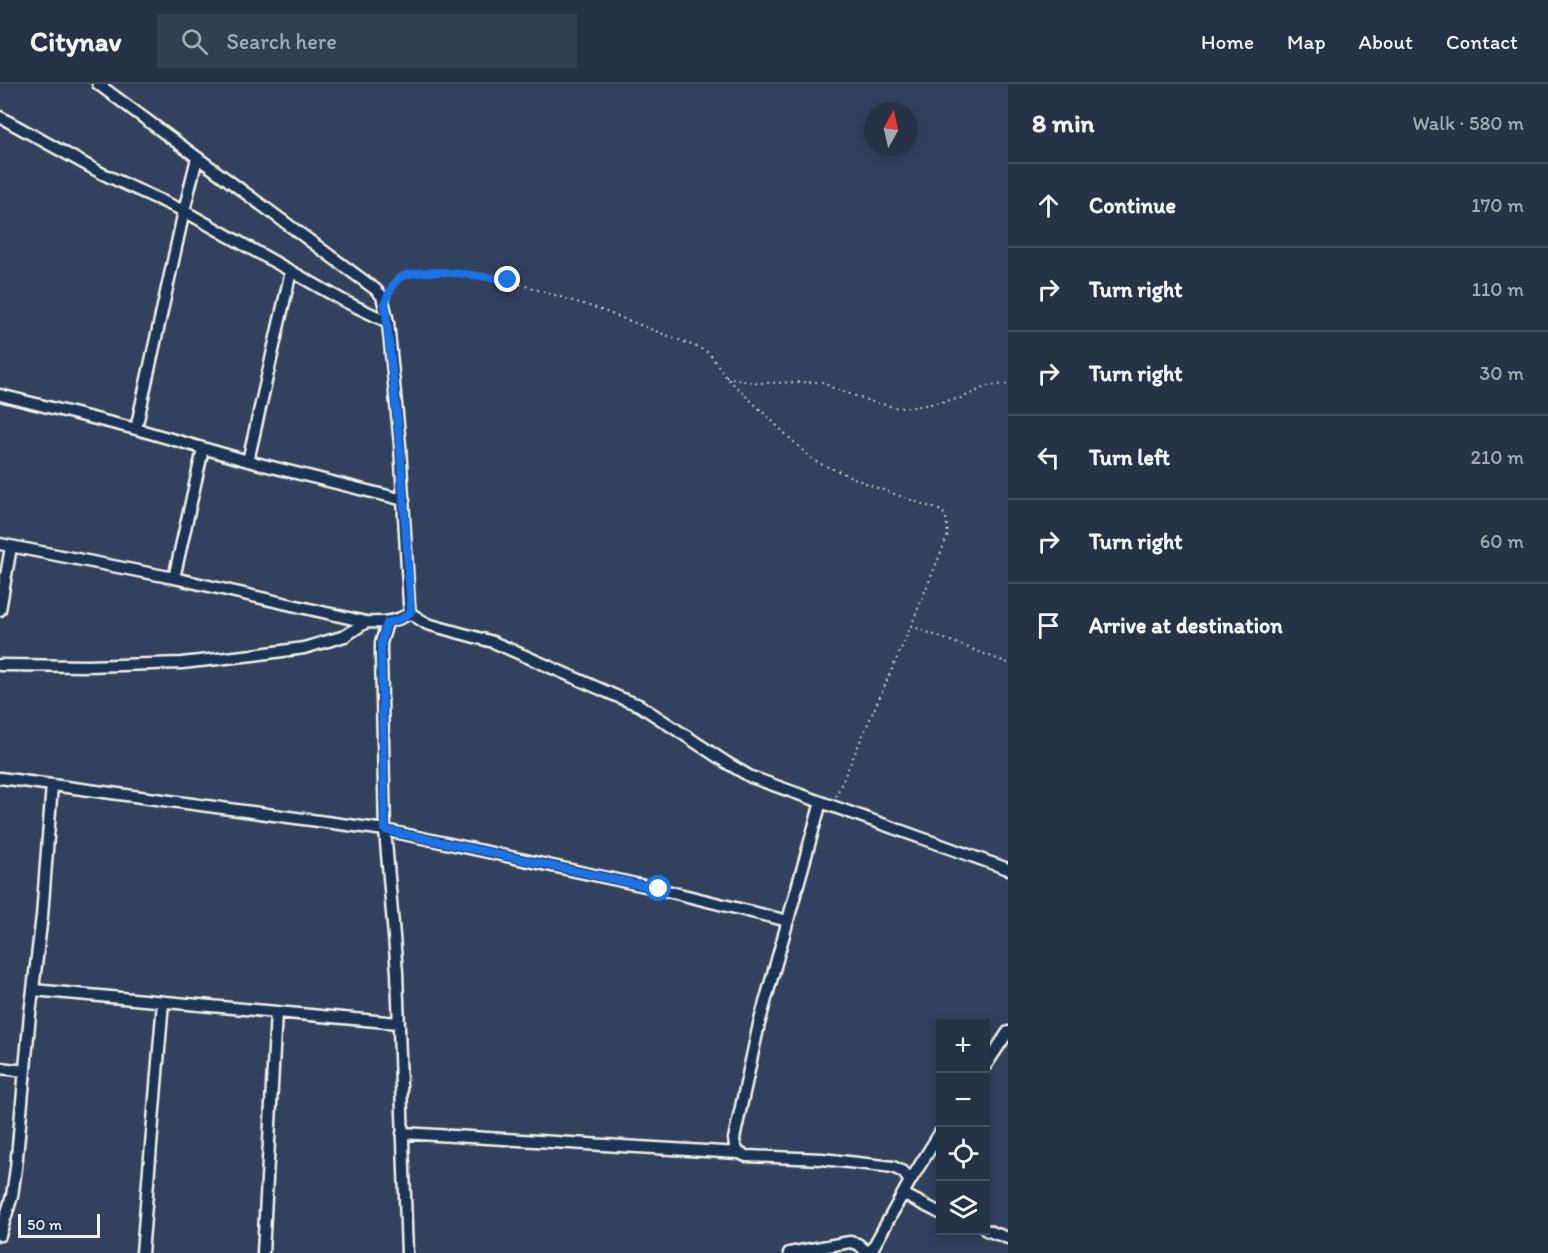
<!DOCTYPE html>
<html lang="en">
<head>
<meta charset="utf-8">
<style>
  :root { --surface:#263246; --page:#323e51; --text:#f1f3f6; --muted:#a4aab3; --line:#424d5f }
  body { margin:0; font-family:Itim,sans-serif; background:var(--page); color:var(--text) }
  .controls { position:absolute; right:18px; bottom:18px; display:grid; overflow:hidden; border-radius:0px; box-shadow:0 3px 9px #0003 }
  .controls button { width:54px; height:54px; display:grid; place-items:center; padding:0; border:0; border-bottom:2px solid var(--line); background:var(--surface); color:var(--text); font:30px sans-serif }
  .compass { position:absolute; left:864px; top:18px; width:54px; height:54px; border-radius:50%; background:var(--surface); box-shadow:0 3px 9px #0003; rotate:8deg }
  .scale { position:absolute; left:18px; bottom:15px; width:82px; box-sizing:border-box; padding-left:6px; border:3px solid #f4f1e8; border-top:0; font-size:16px; line-height:21px; white-space:nowrap; color:#f4f1e8; -webkit-text-stroke:4px #1d3557; paint-order:stroke }
  .stop { position:absolute; width:18px; height:18px; margin:-14px; border:4px solid #1a73e8; border-radius:50%; background:#fff }
  .stop.end { background:#1a73e8; border-color:#fff; box-shadow:0 2px 6px #0008 }
  .list { margin:0; padding:0; list-style:none }
  h2 { display:flex; justify-content:space-between; align-items:center; height:78px; margin:0; padding:0 24px; font-size:26px }
  h2 small { font-size:20px; font-weight:400; color:var(--muted) }
  .list li { display:grid; grid-template-columns:39px 1fr auto; gap:18px; align-items:center; box-sizing:border-box; height:84px; padding:0 24px; border-top:2px solid var(--line) }
  .list b { display:block; font-size:22px; white-space:nowrap }
  .list em { font-size:20px; font-style:normal; color:var(--muted) }
  .icon { flex:none; width:33px; height:33px; fill:none; stroke:currentColor; stroke-width:2; stroke-linecap:round; stroke-linejoin:round }
  .map { position:relative; flex:none; width:1008px; height:1169px; overflow:hidden }
  header { display:flex; align-items:center; gap:36px; box-sizing:border-box; height:84px; padding:0 30px; background:var(--surface); border-bottom:2px solid var(--line) }
  header strong { font-size:28px }
  nav { display:flex; gap:33px; margin-inline-start:auto; font-size:21px }
  .search { width:420px; height:54px; background:var(--page); display:flex; align-items:center; gap:15px; box-sizing:border-box; padding:0 21px; border-radius:0px; color:var(--muted); font-size:22px }
  main { display:flex }
  aside { flex:1; background:var(--surface) }
  .map>svg:first-child { display:block }
  .lines { fill:none; stroke-linecap:round; stroke-linejoin:round }
  .street-casing { stroke:#f4f1e8; stroke-width:15 }
  .path { stroke:#f4f1e8; stroke-width:2; stroke-dasharray:1.5 4.5; stroke-linecap:butt }
  .street { stroke:#1d3557; stroke-width:10 }
  .route { stroke:#1a73e8; stroke-width:8 }
</style>
</head>
<body>
<header>
<strong>Citynav</strong>
<div class="search"><svg class="icon" aria-label="search" viewBox="0 0 24 24"><circle cx="10" cy="10" r="6"/><path d="M15 15l6 6"/></svg>Search here</div>
<nav><a>Home</a><a>Map</a><a>About</a><a>Contact</a></nav>
</header>
<main>
<div class="map">
<svg width="1008" height="1169" viewBox="0 0 1008 1169">
  <rect width="100%" height="100%" fill="#32425e"/>
  <filter id="ink" filterUnits="userSpaceOnUse"><feTurbulence type="fractalNoise" baseFrequency=".0167" numOctaves="2"/><feDisplacementMap in="SourceGraphic" scale="12" xChannelSelector="R" yChannelSelector="G"/><feConvolveMatrix kernelMatrix="1 2 1 2 8 2 1 2 1" color-interpolation-filters="sRGB"/></filter>
  <g filter="url(#ink)">
    <g class="lines">
      <defs>
        <path id="street" d="M 98,0 L 375,205 L 382,212 L 388,238 L 400,361 L 409,520 L 410,529 L 427,540 L 493,558 L 623,615 L 639,621 L 727,679 L 751,693 L 1008,785
          M 0,33 L 103,90 L 184,127 L 344,217 L 388,238
          M 0,311 L 136,345 L 248,377 L 404,416
          M 136,345 L 184,127 L 197,74
          M 248,377 L 291,187
          M 0,460 L 174,494 L 366,538 C 384,539 396,538 410,529
          M 174,494 L 203,365
          M 0,526 L 11,463
          M 387,539 L 381,559 L 381,570 L 385,746 L 397,888 L 407,1169
          M 0,581 L 88,582 L 182,579 L 253,571 L 304,564 L 345,552 L 366,538
          M 0,694 L 385,746 L 659,805 L 788,837
          M 821,718 L 759,940 L 734,1055 L 735,1062 L 739,1069 L 746,1072 L 822,1075 L 893,1083 L 903,1088 L 910,1097
          M 33,906 L 398,939
          M 986,981 L 1008,948
          M 0,984 L 25,987
          M 402,1049 L 739,1069
          M 903,1110 L 940,1129
          M 986,1146 L 1008,1154
          M 0,1151 L 12,1112 L 16,1084 L 30,930 L 42,832 L 52,701
          M 142,1169 L 163,918
          M 263,1169 L 276,928
          M 789,1169 L 850,1158 L 858,1160 L 868,1169
          M 870,1169 L 910,1097 L 940,1049"/>
      </defs>
      <use href="#street" class="street-casing"/>
      <path class="path" d="M 390,206 L 398,195 L 409,190 L 446,188 L 509,197 L 596,224 L 697,263 L 709,269 L 726,293 L 814,377 L 875,403 L 942,427 L 946,433 L 948,451 L 911,542 L 836,712
        M 726,293 L 754,299 L 822,298 L 833,304 L 869,317 L 898,324 L 914,323 L 962,314 L 987,302 L 1008,300
        M 911,542 L 1008,579"/>
      <use href="#street" class="street"/>
    </g>
  </g>
  <g class="lines" filter="url(#ink)">
    <path class="route" d="M 508,196 C 484,193 418,180 398,195 C 391,201 388,211 385,219 L 400,361 L 411,528 L 401,535 L 387,539 L 381,559 L 385,746 L 659,805"/>
  </g>
</svg>
<div class="controls">
<button>+</button>
<button>−</button>
<button><svg class="icon" aria-label="locate" viewBox="0 0 24 24"><circle cx="12" cy="12" r="6"/><path d="M12 2v4M12 18v4M2 12h4M18 12h4"/></svg></button>
<button><svg class="icon" aria-label="layers" viewBox="0 0 24 24"><path d="M12 4l9 5-9 5-9-5zM3 14l9 5 9-5"/></svg></button>
</div>
<svg class="compass" viewBox="-18 -18 36 36"><path d="M0-13l5 13h-10z" fill="#e53935"/><path d="M0 13l5-13h-10z" fill="#a4aab3"/></svg>
<div class="scale">50 m</div>
<div class="stop" style="left:659px;top:805px"></div>
<div class="stop end" style="left:508px;top:196px"></div>
</div>
<aside>
<h2>8 min<small>Walk · 580 m</small></h2>
<ul class="list">
<li><svg class="icon" aria-label="ahead" viewBox="0 0 24 24"><path d="M12 20V5M6 11l6-6 6 6"/></svg><div><b>Continue</b></div><em>170 m</em></li>
<li><svg class="icon" aria-label="right" viewBox="0 0 24 24"><path d="M7 20v-9h11M14 6l5 5-5 5"/></svg><div><b>Turn right</b></div><em>110 m</em></li>
<li><svg class="icon" aria-label="right" viewBox="0 0 24 24"><path d="M7 20v-9h11M14 6l5 5-5 5"/></svg><div><b>Turn right</b></div><em>30 m</em></li>
<li><svg class="icon" aria-label="left" viewBox="0 0 24 24"><path d="M17 20v-9H6M10 6l-5 5 5 5"/></svg><div><b>Turn left</b></div><em>210 m</em></li>
<li><svg class="icon" aria-label="right" viewBox="0 0 24 24"><path d="M7 20v-9h11M14 6l5 5-5 5"/></svg><div><b>Turn right</b></div><em>60 m</em></li>
<li><svg class="icon" aria-label="arrive" viewBox="0 0 24 24"><path d="M6 21V4h12l-3 4 3 4H6"/></svg><div><b>Arrive at destination</b></div></li>
</ul>
</aside>
</main>
</body>
</html>
